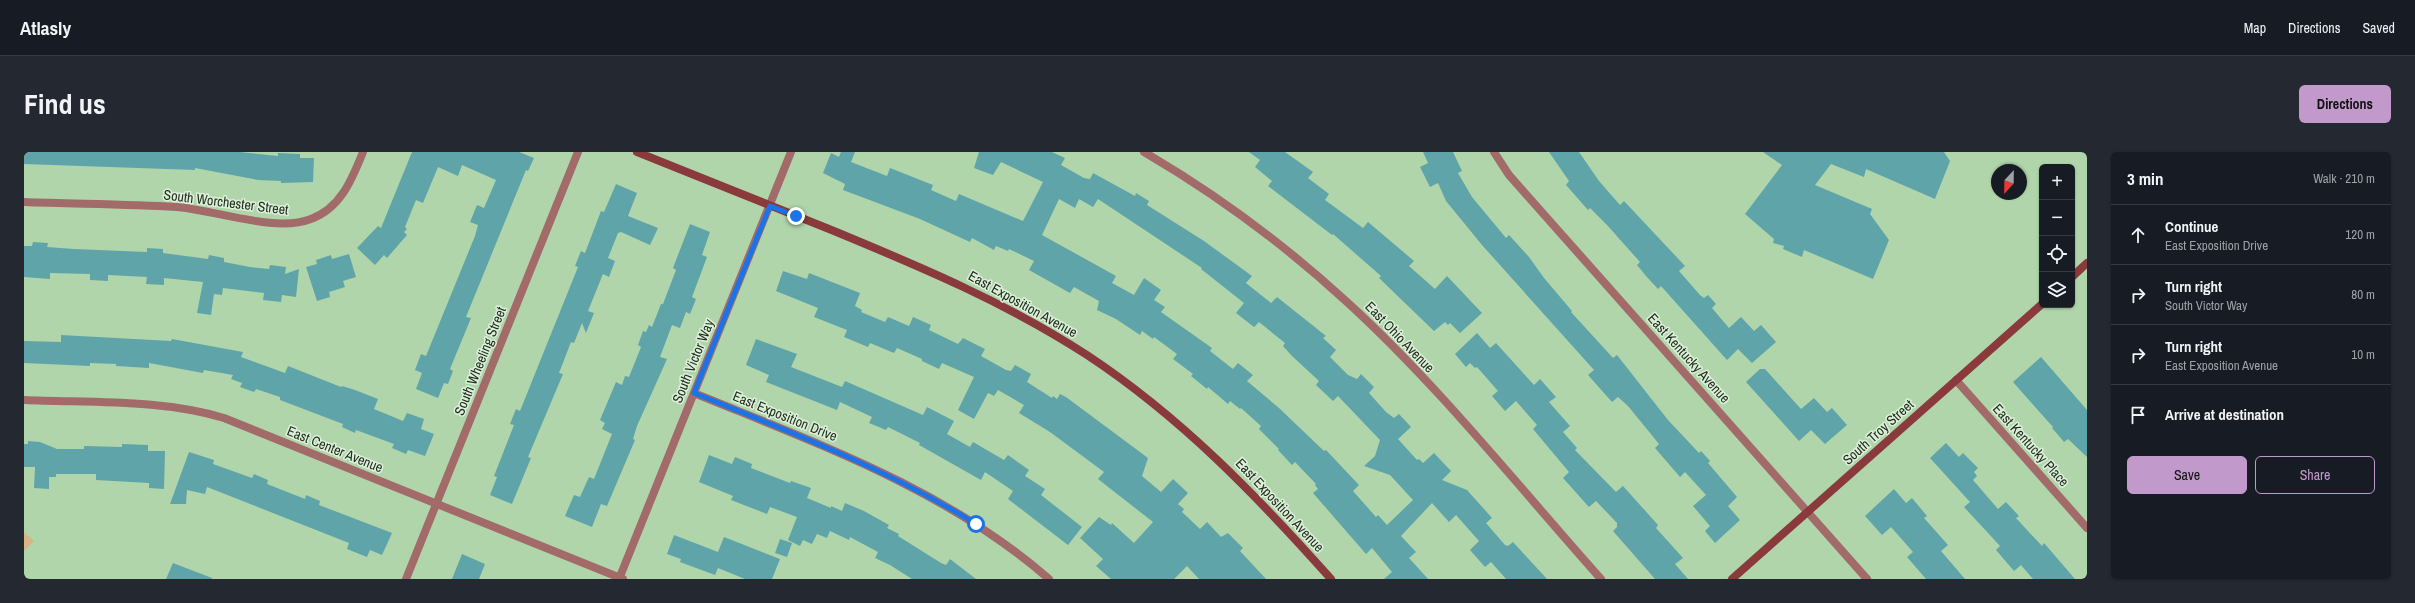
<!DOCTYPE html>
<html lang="en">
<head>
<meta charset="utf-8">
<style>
  :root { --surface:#171b24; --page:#242831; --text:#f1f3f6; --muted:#9ea1a6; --line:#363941; --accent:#c199cb }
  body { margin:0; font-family:"Archivo Narrow",sans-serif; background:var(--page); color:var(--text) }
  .controls { position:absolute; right:12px; top:12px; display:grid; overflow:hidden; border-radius:6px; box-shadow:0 1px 3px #0004 }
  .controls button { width:36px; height:36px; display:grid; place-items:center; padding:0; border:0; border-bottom:1px solid var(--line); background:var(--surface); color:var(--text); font:20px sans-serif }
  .compass { position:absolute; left:1967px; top:12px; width:36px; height:36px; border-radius:50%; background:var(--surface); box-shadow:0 1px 3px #0004; rotate:202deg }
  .stop { position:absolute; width:12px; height:12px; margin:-9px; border:3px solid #1a73e8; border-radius:50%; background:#fff }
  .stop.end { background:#1a73e8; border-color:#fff; box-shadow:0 1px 4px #0008 }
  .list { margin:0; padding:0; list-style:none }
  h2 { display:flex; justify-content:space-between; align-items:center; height:52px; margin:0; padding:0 16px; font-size:17px }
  h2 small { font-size:13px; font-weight:400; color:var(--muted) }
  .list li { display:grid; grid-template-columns:26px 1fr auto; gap:12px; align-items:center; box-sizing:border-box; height:60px; padding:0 16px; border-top:1px solid var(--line) }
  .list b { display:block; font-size:15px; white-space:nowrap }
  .list p { margin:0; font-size:13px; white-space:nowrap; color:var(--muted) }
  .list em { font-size:13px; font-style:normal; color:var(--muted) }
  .actions { display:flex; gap:8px; padding:12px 16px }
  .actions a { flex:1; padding:9px 0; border:1px solid var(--accent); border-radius:6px; text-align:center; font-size:14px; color:var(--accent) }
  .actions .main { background:var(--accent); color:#111 }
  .icon { flex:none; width:22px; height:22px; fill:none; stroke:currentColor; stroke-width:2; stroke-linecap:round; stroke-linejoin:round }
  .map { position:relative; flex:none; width:2063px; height:427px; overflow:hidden; border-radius:6px }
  header { display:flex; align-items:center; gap:24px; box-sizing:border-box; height:56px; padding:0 20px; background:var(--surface); border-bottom:1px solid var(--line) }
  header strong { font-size:19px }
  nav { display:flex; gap:22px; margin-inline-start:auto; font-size:14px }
  .intro { display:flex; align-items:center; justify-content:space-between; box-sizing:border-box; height:96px; padding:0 24px }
  h1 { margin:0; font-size:28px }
  .button { padding:10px 18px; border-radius:6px; background:var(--accent); color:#111; font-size:14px; font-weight:700 }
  main { display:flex; gap:24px; padding:0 24px }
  aside { flex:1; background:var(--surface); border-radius:6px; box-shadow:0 1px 3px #0004 }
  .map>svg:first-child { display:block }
  .green { fill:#d4b784 }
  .building { fill:#5fa4a9; fill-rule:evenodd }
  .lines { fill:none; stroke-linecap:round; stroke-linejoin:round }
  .street { stroke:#a26b69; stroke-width:8 }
  .secondary { stroke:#8a3a3c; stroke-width:8 }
  .route { stroke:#1a73e8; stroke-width:5 }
  .labels { text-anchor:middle; stroke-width:3; stroke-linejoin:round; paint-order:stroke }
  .street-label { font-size:14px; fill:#1c2a1a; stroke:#ddf0da }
</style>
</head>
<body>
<header>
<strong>Atlasly</strong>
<nav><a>Map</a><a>Directions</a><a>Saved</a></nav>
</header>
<div class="intro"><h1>Find us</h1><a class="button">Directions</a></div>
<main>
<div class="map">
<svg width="2063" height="427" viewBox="0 0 2063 427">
  <rect width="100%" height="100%" fill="#b0d5aa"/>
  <path class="green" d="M 0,380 L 10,389 L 0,399 Z"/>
  <path class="building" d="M 0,0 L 216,0 L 254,4 L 254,1 L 276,2 L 276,6 L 290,6 L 289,30 L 257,31 L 257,29 L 234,28 L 171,16 L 171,18 L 0,12 Z
    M 388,0 L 495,0 L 510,6 L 504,19 L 502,18 L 442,165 L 447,166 L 426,217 L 429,219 L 424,232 L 420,231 L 414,246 L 392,237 L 398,221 L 391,218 L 397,202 L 402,204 L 451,84 L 454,73 L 446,70 L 453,53 L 460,56 L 472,28 L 438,13 L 434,24 L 414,15 L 399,51 L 392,48 L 381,75 L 383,77 L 380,80 L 383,83 L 363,106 L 360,103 L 351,113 L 333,96 L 354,74 L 357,76 Z
    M 817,0 L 831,0 L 827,10 L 863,24 L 866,16 L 909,33 L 907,38 L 932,49 L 935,42 L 999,69 L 1019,30 L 977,10 L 969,23 L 950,16 L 955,0 L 1028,0 L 1041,6 L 1037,13 L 1060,26 L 1066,27 L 1069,21 L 1111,44 L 1112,41 L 1125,49 L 1123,53 L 1180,89 L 1228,124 L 1222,131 L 1247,151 L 1253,145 L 1302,184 L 1299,186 L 1312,198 L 1306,205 L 1324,223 L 1333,227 L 1337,222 L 1350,235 L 1345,241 L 1362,260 L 1370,266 L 1375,262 L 1387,275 L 1374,287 L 1393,308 L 1395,307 L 1399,311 L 1410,301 L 1427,319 L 1418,328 L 1443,338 L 1468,366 L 1462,371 L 1481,393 L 1484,394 L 1489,390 L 1523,427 L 1482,427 L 1467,410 L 1461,415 L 1446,398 L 1455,389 L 1432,363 L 1425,370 L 1408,351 L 1377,384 L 1392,400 L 1385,406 L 1404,427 L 1360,427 L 1368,420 L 1348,396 L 1342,402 L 1289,341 L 1294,337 L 1291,333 L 1292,332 L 1271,310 L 1268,313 L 1254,298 L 1255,297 L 1235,277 L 1237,274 L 1217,256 L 1216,257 L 1206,249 L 1204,252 L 1184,235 L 1183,237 L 1167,224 L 1169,222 L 1149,207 L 1153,202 L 1130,185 L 1129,187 L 1118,179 L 1116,183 L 1092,167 L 1073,158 L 1075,149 L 1050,135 L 1046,141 L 1005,118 L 1010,109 L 985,97 L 984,99 L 972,94 L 970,98 L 948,86 L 946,90 L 896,67 L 819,38 L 821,32 L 799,21 L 807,1 L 815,5 ZM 1035,47 L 1051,56 L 1055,47 L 1069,55 L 1074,47 L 1178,116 L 1177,117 L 1220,151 L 1212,161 L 1230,175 L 1235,170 L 1261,191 L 1259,194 L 1268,204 L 1295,229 L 1292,233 L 1309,249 L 1314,244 L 1356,288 L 1351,304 L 1340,314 L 1366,323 L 1389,348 L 1363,373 L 1354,363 L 1352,365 L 1329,339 L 1335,333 L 1302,298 L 1300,299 L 1255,256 L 1223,229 L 1229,223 L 1214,211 L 1209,217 L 1186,199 L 1188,196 L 1137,160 L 1141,155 L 1130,148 L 1137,138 L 1120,126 L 1110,143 L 1088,131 L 1092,124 L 1018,83 Z
    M 1225,0 L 1261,0 L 1289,20 L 1284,26 L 1305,42 L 1301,48 L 1339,76 L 1344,70 L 1390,109 L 1385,114 L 1411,137 L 1423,124 L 1458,161 L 1436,181 L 1426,171 L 1424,173 L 1421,170 L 1410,179 L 1355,126 L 1357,124 L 1309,82 L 1308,83 L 1244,34 L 1248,29 L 1231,15 L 1236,8 Z
    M 1399,0 L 1429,0 L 1438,19 L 1434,21 L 1448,45 L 1482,86 L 1485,83 L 1505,105 L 1520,126 L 1548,159 L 1547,160 L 1589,206 L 1593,203 L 1644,268 L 1675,301 L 1677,299 L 1686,309 L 1684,311 L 1713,345 L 1704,354 L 1716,368 L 1691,391 L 1681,379 L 1686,374 L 1669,354 L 1682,343 L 1661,320 L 1656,325 L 1631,296 L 1635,292 L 1604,254 L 1594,245 L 1588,250 L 1564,223 L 1570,218 L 1458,93 L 1422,49 L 1414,31 L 1406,35 L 1396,15 L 1404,11 Z
    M 1525,0 L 1555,0 L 1575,29 L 1596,53 L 1600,49 L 1661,114 L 1655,119 L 1676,143 L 1680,146 L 1684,143 L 1692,152 L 1688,156 L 1705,176 L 1717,165 L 1730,179 L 1737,173 L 1752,190 L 1728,211 L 1714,197 L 1703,208 L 1637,134 L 1634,137 L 1622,124 L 1613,113 L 1616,110 L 1583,73 L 1566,56 L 1564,58 L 1542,33 L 1545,29 Z
    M 1739,0 L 1920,0 L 1926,9 L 1911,47 L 1842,17 L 1840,25 L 1807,12 L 1791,33 L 1848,57 L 1846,62 L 1865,88 L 1849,127 L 1780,98 L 1778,105 L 1759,97 L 1760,94 L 1749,91 L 1750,87 L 1721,62 L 1758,13 Z
    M 592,32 L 613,41 L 604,64 L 634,76 L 626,93 L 597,80 L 594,81 L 584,106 L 591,109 L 585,125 L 579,122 L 564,159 L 570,161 L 562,181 L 558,171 L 550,191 L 547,190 L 535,221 L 539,222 L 504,305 L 507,306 L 488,352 L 466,343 L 473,325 L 470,324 L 490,273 L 486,272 L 492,257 L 496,259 L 527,182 L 554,115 L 551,114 L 557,99 L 561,101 L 577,59 L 580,60 Z
    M 666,72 L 686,80 L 678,103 L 683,105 L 668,145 L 672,147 L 666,162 L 662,160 L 656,176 L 648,173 L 636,205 L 643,207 L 613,274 L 609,287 L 611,288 L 583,354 L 577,352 L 568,375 L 541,364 L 550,343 L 556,345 L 565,325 L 570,327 L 588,282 L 578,277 L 581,271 L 576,268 L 592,230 L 598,233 L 601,224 L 605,225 L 617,195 L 614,193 L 619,179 L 622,180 L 625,173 L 628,175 L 637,152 L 639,152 L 652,118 L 649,116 Z
    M 9,90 L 24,91 L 23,95 L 50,97 L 123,100 L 123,96 L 139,97 L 139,101 L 184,107 L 185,103 L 200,106 L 200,110 L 226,115 L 245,117 L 246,113 L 262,115 L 261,122 L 275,117 L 272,145 L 258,143 L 257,150 L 239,148 L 240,141 L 199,136 L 198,143 L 190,142 L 187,163 L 173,161 L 179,130 L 140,126 L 140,133 L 122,132 L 123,125 L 84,123 L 84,129 L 66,128 L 66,122 L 26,121 L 26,127 L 0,125 L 0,94 L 8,94 Z
    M 325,102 L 332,125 L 319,129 L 321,135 L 305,140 L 306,145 L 293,149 L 282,115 L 293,112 L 292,108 L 307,103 L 308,107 Z
    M 759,119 L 783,127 L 785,121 L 836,141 L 831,154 L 838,158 L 837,160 L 861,170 L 864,165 L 885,174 L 889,165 L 907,173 L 905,178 L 934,192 L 939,186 L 961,197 L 957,204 L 982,218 L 987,219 L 991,213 L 1007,222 L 1003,230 L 1028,246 L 1029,244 L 1033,247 L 1036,242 L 1042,245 L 1124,306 L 1118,324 L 1137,340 L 1149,327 L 1164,341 L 1154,352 L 1160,357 L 1158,360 L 1176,377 L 1183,370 L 1197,385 L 1204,381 L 1219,396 L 1216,399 L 1242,427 L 1175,427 L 1163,414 L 1150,427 L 1087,427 L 1072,414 L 1079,407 L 1056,386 L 1075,365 L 1087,373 L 1088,371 L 1110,391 L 1129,370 L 1074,327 L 1080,320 L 1026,280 L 995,261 L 1000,253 L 974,238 L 970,244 L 964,241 L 950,267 L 934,258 L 950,225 L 918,211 L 915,217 L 898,209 L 898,207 L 873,196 L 870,201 L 846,191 L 844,195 L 820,185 L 823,178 L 790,165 L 794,156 L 752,139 Z
    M 1453,181 L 1466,196 L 1472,191 L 1510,233 L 1516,227 L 1532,245 L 1525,250 L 1546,274 L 1539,280 L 1553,296 L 1551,298 L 1592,340 L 1599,334 L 1634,373 L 1632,376 L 1659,406 L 1651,412 L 1664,427 L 1631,427 L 1589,379 L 1593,375 L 1593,371 L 1572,349 L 1565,355 L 1539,326 L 1545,320 L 1509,277 L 1513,273 L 1492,249 L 1481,259 L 1468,244 L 1474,239 L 1453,215 L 1451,216 L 1446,211 L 1442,215 L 1431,202 Z
    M 37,183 L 147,189 L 148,187 L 219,200 L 217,205 L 261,221 L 264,214 L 317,235 L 318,234 L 331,238 L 354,247 L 350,257 L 379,269 L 383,261 L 400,267 L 397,277 L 410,282 L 401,304 L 384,298 L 382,302 L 368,296 L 370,292 L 332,278 L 331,281 L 318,275 L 319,272 L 256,248 L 256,245 L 232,237 L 230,240 L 216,235 L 218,231 L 207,227 L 209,223 L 180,218 L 179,221 L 125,211 L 125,216 L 92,214 L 92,212 L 66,211 L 66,214 L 0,211 L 0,189 L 37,190 Z
    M 732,187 L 773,202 L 767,215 L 818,235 L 821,229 L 899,263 L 903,255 L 930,269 L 923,282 L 946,295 L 949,290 L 980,308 L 984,303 L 1005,318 L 1001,324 L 1021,337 L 1017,343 L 1058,375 L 1044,393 L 984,347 L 989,339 L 961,320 L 957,328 L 895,293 L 896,291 L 864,275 L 862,278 L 845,271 L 848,265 L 816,250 L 813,258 L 742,230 L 745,223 L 722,213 Z
    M 2017,205 L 2063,258 L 2063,305 L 2044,287 L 2040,290 L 2035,284 L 2028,276 L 2029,275 L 1989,230 Z
    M 1736,217 L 1741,217 L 1777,257 L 1790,246 L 1803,260 L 1808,256 L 1823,273 L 1801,292 L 1787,278 L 1775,289 L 1722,230 Z
    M 4,289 L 16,290 L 33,297 L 60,297 L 60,294 L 98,295 L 98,292 L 124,293 L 124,299 L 141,299 L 140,337 L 125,336 L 125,331 L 72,328 L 72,322 L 32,322 L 32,325 L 25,325 L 25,337 L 10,336 L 11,315 L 0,315 L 0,292 L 4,292 Z
    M 1922,291 L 1935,305 L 1939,301 L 1954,316 L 1950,320 L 1953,324 L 1949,328 L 1974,357 L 1982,350 L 1995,364 L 1992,366 L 2018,394 L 2020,391 L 2051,427 L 2009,427 L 1997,413 L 1990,419 L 1972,398 L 1976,394 L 1940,355 L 1946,350 L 1906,306 Z
    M 165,300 L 190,308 L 189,312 L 228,326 L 230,322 L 244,328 L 243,332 L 281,347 L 282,343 L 296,349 L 295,353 L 368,381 L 358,403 L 346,398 L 343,405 L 323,397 L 325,391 L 183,335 L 181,342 L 163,338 L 162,352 L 146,352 Z
    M 685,303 L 708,312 L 711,305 L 728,312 L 727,316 L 766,331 L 767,329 L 787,336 L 783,346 L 807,356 L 807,354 L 818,359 L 821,351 L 840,359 L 865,373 L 863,376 L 875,382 L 874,384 L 917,411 L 922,413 L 926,407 L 952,427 L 888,427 L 866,413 L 851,406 L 854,400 L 826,385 L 825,388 L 806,379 L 803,386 L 793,382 L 788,392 L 779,388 L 776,394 L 764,388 L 773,365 L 746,355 L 743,362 L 707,348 L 709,344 L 675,330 Z
    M 1870,337 L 1882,351 L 1888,346 L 1903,364 L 1900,366 L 1924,393 L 1917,399 L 1941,427 L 1902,427 L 1883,405 L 1889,400 L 1867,375 L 1858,383 L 1841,364 Z
    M 650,383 L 694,400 L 700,385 L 756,407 L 748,427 L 721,427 L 694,416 L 691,423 L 656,410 L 657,407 L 643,402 Z
    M 756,387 L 768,391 L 763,405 L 751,401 Z
    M 438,402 L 461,412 L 455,427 L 428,427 Z
    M 149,411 L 188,426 L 188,427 L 142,427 Z"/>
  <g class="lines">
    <path class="street" d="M 1120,0 C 1192,42 1261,93 1323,150 C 1415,234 1494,334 1577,427
      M 1470,0 L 1485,23 L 1843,427
      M 0,50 C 51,52 102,52 152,55 C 193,58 251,81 287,67 C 317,56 328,27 339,0
      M 1932,228 L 2063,376
      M 670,241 C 794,292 922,337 1025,427
      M 0,248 C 66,251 136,247 200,266 L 599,427
      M 382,427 L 554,0
      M 595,427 L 767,0"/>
    <path class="secondary" d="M 613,0 C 679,26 744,53 810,79 C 897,115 983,151 1063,203 C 1157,265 1233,344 1307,427
      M 2048,125 L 2063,111
      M 1708,427 L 2018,152"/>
  </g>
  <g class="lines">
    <path class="route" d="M 772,64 L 746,54 L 670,241 C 767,280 863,317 952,372"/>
  </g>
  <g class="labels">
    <g class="street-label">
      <text transform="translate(202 50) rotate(7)" y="5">South Worchester Street</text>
      <text transform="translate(999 152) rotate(29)" y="5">East Exposition Avenue</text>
      <text transform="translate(1376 185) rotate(46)" y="5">East Ohio Avenue</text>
      <text transform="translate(1665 206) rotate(48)" y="5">East Kentucky Avenue</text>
      <text transform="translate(456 209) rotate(-68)" y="5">South Wheeling Street</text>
      <text transform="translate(669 209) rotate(-68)" y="5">South Victor Way</text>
      <text transform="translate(761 264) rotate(22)" y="5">East Exposition Drive</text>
      <text transform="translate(1854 280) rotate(-42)" y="5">South Troy Street</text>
      <text transform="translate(2007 293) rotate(48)" y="5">East Kentucky Place</text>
      <text transform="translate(311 297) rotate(22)" y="5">East Center Avenue</text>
      <text transform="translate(1256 353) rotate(47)" y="5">East Exposition Avenue</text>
    </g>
  </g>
</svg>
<div class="controls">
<button>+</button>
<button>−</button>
<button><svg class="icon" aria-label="locate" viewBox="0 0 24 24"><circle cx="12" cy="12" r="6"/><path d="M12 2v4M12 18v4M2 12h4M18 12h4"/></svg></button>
<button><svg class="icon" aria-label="layers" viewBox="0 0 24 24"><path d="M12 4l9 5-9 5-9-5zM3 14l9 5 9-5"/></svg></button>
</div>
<svg class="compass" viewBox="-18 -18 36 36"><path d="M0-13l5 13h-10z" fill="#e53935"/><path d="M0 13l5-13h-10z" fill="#9ea1a6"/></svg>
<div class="stop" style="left:952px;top:372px"></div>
<div class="stop end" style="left:772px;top:64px"></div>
</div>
<aside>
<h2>3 min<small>Walk · 210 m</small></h2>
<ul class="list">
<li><svg class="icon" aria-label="ahead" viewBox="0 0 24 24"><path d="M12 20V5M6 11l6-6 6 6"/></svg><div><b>Continue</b><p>East Exposition Drive</p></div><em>120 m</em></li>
<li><svg class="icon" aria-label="right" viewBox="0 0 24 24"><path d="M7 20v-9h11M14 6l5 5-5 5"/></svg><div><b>Turn right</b><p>South Victor Way</p></div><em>80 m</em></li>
<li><svg class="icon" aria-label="right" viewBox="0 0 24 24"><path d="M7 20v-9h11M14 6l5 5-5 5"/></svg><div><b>Turn right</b><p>East Exposition Avenue</p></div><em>10 m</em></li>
<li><svg class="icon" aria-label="arrive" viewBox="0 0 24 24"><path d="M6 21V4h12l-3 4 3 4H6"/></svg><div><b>Arrive at destination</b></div></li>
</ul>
<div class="actions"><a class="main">Save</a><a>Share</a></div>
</aside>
</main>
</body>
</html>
